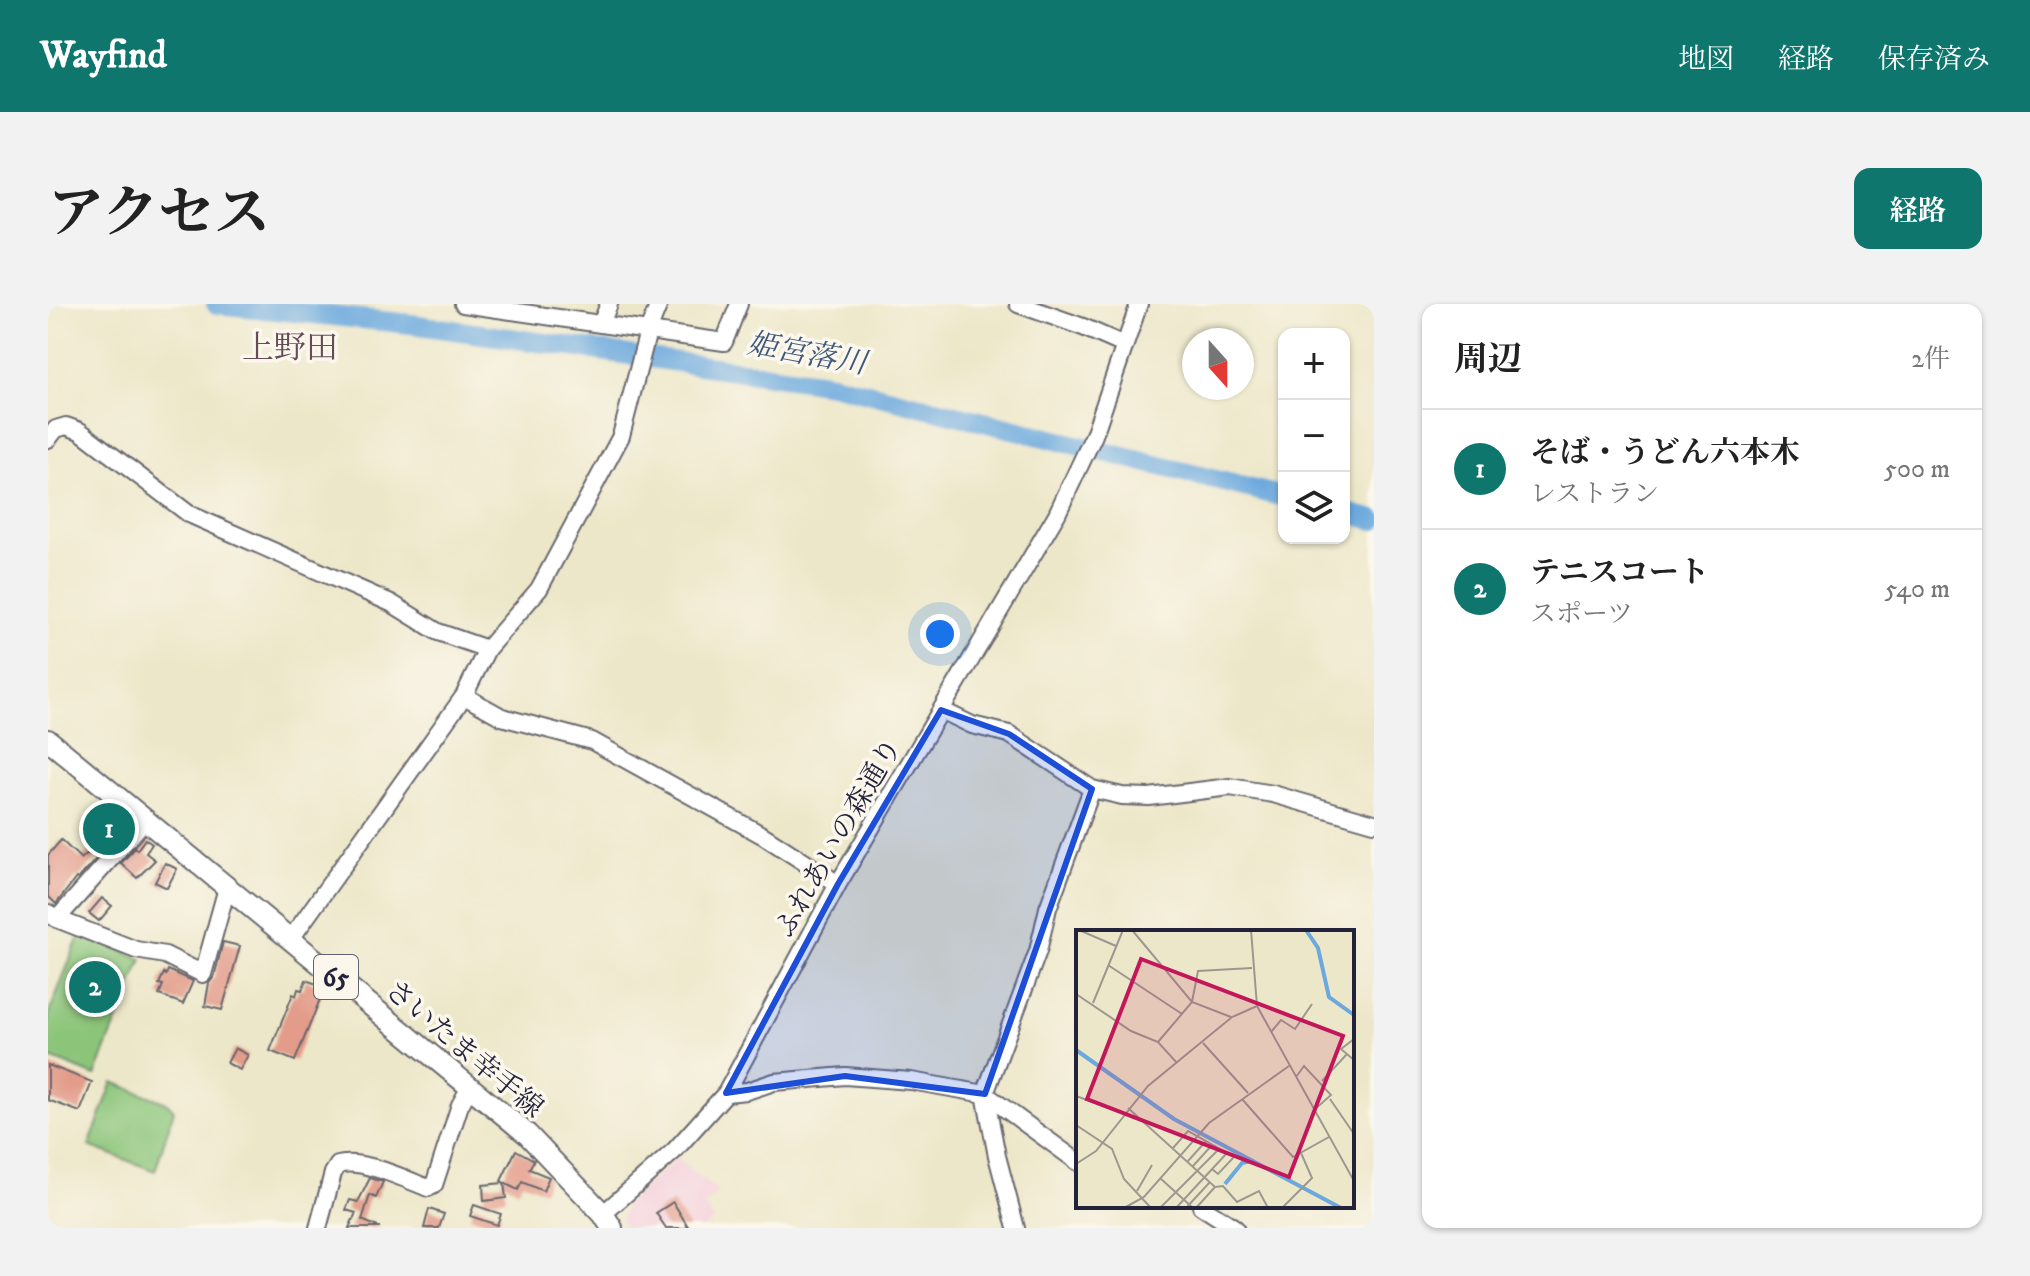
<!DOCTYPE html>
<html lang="ja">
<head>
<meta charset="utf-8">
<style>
  :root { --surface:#fff; --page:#f2f2f2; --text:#222; --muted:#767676; --line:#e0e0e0; --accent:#0f766e }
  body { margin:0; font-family:"IM FELL DW Pica","Noto Serif JP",serif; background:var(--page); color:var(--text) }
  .controls { position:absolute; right:24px; top:24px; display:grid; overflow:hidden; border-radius:16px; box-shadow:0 2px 6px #0004 }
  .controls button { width:72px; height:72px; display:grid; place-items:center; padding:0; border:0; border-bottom:2px solid var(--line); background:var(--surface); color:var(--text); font:40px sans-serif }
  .compass { position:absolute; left:1134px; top:24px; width:72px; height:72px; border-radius:50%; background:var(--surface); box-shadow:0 2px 6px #0004; rotate:159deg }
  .you { position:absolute; left:892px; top:330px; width:28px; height:28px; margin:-20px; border:6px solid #fff; border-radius:50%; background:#1a73e8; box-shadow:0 0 0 12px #1a73e833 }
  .badge { display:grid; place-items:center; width:52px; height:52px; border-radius:50%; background:var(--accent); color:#fff; font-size:26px; font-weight:700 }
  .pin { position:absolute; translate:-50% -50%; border:4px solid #fff; box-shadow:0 2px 8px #0006 }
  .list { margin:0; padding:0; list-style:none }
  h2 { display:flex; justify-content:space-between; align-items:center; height:104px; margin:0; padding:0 32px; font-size:34px }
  h2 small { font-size:26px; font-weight:400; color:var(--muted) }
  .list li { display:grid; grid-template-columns:52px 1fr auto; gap:24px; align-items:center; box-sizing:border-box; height:120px; padding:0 32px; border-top:2px solid var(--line) }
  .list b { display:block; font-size:30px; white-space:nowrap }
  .list p { margin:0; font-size:26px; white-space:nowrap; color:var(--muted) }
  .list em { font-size:26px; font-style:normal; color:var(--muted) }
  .icon { flex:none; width:44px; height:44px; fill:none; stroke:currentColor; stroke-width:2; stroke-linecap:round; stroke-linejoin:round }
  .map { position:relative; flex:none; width:1326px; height:924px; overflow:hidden; border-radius:16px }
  header { display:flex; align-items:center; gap:48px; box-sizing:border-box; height:112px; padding:0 40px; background:var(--accent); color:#fff }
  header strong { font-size:38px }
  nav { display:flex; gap:44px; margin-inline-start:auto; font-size:28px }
  .intro { display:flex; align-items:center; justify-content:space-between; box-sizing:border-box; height:192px; padding:0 48px }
  h1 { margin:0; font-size:56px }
  .button { padding:20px 36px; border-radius:16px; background:var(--accent); color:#fff; font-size:28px; font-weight:700 }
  main { display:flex; gap:48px; padding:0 48px }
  aside { flex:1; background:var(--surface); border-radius:16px; box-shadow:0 2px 6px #0004 }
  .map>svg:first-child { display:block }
  .built { fill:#f4cfdc }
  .green { fill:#8bc579; stroke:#56745a; stroke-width:2 }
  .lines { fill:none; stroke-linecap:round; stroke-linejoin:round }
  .stream { stroke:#6ba8dd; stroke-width:3 }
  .river { stroke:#6ba8dd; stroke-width:20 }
  .building { fill:#e39b8a }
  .minor-casing { stroke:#69676d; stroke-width:20 }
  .major-casing { stroke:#69676d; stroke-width:24 }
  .minor { stroke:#fff; stroke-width:16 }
  .major { stroke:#fff; stroke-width:20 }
  .marked { fill:#1d4ed8; fill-opacity:0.2; stroke:#1d4ed8; stroke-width:6; stroke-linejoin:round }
  .labels { text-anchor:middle; stroke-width:7; stroke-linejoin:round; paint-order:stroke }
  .shield { fill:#fbf7ec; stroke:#636270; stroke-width:2 }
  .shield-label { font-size:26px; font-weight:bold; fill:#22223b }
  .street-label { font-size:28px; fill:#22223b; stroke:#fbf7ec }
  .water-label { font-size:30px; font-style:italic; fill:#3f587c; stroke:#fbf7ec }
  .quarter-label { font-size:32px; fill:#664c57; stroke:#fbf7ec }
  .inset-river { fill:none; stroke:#6ba8dd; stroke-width:4 }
  .inset-road { fill:none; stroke:#9c9890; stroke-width:2 }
  .view { fill:#c2185b; fill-opacity:0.15; stroke:#c2185b; stroke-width:4 }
  .inset-edge { fill:none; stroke:#22223b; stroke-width:4 }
</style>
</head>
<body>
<header>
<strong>Wayfind</strong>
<nav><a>地図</a><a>経路</a><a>保存済み</a></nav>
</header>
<div class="intro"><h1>アクセス</h1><a class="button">経路</a></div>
<main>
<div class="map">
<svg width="1326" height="924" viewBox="0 0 1326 924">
  <rect width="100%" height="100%" fill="#fbf7ec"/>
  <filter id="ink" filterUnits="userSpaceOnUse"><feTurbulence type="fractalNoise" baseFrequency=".0125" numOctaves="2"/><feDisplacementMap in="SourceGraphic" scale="16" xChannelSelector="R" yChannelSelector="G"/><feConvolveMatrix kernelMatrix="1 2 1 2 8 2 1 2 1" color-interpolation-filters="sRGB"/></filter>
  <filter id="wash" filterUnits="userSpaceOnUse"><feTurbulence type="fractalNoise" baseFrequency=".006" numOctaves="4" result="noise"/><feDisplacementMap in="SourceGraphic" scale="32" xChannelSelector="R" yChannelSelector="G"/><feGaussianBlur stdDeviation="1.8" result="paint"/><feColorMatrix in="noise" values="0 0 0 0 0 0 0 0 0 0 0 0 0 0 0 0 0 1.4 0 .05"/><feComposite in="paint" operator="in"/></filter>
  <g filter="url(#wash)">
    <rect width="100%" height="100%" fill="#ede7c9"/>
    <path class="built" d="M 629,854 L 670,888 L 656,902 L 666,916 L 654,924 L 578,924 L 573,916 L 577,901 Z"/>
    <path class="green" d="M 32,630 L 94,655 L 47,772 L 0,753 L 0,712 Z
      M 65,778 L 119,799 L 126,806 L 107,867 L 41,842 Z"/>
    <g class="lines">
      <path class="stream" d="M 251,9 L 252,0"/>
      <path class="river" d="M 168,0 L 363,20 L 784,80 L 1236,193
        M 1296,208 L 1326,216"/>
    </g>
    <g id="blocks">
      <path class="building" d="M 63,514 L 72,523 L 59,536 L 50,527 Z
        M 97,535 L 104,540 L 98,549 L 107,556 L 89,574 L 73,559 L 87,544 L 89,546 Z
        M 13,536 L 33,555 L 42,547 L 49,554 L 30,575 L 28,574 L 8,600 L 0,592 L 0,551 Z
        M 117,559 L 129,565 L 119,584 L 107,578 Z
        M 54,594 L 64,602 L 51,617 L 41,609 Z
        M 175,638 L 192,642 L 174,706 L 157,702 L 161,679 L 166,673 Z
        M 120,666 L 145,677 L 135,700 L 111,691 L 115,681 L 111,680 L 116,669 L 118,671 Z
        M 258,676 L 277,683 L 247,757 L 222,747 L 245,690 L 248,692 L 250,685 L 254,686 Z
        M 187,744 L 200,751 L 192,766 L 179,759 Z
        M 0,761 L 44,778 L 32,808 L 0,796 Z
        M 468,846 L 486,856 L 481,865 L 501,873 L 495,887 L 474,878 L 470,886 L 456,879 L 458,894 L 436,897 L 435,881 L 456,879 L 453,877 Z
        M 322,874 L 335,878 L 328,894 L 322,891 L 314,916 L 332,924 L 301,924 L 308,909 L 298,906 L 302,896 L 310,898 Z
        M 625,898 L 641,924 L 618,924 L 608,909 Z
        M 426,901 L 453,910 L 449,921 L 422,912 Z
        M 381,905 L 396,910 L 391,924 L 376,924 Z"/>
    </g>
  </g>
  <g filter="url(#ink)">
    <use href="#blocks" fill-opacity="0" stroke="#69676d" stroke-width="2"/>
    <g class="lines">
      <defs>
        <path id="minor" d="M 415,0 L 676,38 L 691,0
          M 970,0 L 1035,23 L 1076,41
          M 553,20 L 561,0
          M 0,135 L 8,125 L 18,122 L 32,127 L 141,210 L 343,299 L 390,328 L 439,345
          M 416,392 L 454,413 L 544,437 L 716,532 L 790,580
          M 893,406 L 924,421 L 961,430 L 1044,485 L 1074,492 L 1101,493 L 1182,483 L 1225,490 L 1326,519
          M 0,609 L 9,615 L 88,646 L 117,651 L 155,670 L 179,584
          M 9,615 L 97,516
          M 242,636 L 416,392 L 439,345 L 491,285 L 573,132 L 600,27 L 611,0
          M 678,789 L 699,787 L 726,778 L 797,772 L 863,777 L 937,790 L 1030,858
          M 1153,902 L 1187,924
          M 555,910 L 626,847 L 678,789 L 790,580 L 1009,210 L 1046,131 L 1091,0
          M 270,924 L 285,869 L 290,861 C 313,854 357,875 380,884 L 386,881 L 412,801 L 422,783
          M 968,924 L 949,852 L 937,790 L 990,647 L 1000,604 L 1044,485"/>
        <path id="major" d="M 0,436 L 479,830 L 555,910 L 564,924"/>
      </defs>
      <use href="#minor" class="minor-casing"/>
      <use href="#major" class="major-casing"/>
      <use href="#minor" class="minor"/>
      <use href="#major" class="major"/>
    </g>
  </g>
  <path class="marked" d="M 893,406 L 961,430 L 1044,485 L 937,790 L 797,772 L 678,789 L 790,580 Z"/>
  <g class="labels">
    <rect class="shield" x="266" y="651" width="44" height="44" rx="6"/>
    <g class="shield-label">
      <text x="288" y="682">65</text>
    </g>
    <g class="street-label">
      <text transform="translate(789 533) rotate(-60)" y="10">ふれあいの森通り</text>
      <text transform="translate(417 744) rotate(40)" y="10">さいたま幸手線</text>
    </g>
    <g class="water-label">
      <text transform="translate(759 49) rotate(10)" y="10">姫宮落川</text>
    </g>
    <g class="quarter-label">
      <text x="242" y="54">上野田</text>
    </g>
  </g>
  <g transform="translate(1028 626)">
    <rect width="278" height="278" fill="#ede7c9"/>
    <path class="inset-river" d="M 230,0 L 242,18 L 253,67 L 278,85M 0,120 L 98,189 L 265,278M 149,254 L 166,233 L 175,231"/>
    <path class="inset-road" d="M 3,0 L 40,16M 56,0 L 116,72 L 155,87M 175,0 L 181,76 L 278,251M 32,35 L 106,84M 0,64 L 55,101 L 82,112 L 101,133M 17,73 L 47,0M 195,102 L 205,90 L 219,99 L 236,74M 278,109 L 265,119 L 278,130M 82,112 L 116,72 L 122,41 L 176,38M 127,113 L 172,163M 220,147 L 228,136 L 255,165 L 238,180M 246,151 L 271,124M 0,166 L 47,183M 166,169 L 217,227 L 253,207M 254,169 L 278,204M 52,178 L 139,257 L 147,256 L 161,272 L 183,261 L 192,278M 0,195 L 36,219 L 48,249 L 75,278M 97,218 L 112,201 L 158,227 L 142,244 L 136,239M 112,231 L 130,211M 0,234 L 20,221 L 72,156 L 156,87 L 181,76M 117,236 L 136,215M 84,248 L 117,278M 61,261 L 76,235M 48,278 L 68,267 L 133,193 L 213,136M 84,278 L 143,219M 100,278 L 151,223M 110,278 L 134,252M 120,278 L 139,257M 206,278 L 236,248 L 225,223"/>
    <path class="view" d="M 65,29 L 267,106 L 213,247 L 11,169 Z"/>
    <rect width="278" height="278" class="inset-edge"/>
  </g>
</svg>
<div class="controls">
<button>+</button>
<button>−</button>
<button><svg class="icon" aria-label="layers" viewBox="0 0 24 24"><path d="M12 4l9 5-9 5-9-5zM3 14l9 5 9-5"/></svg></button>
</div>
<svg class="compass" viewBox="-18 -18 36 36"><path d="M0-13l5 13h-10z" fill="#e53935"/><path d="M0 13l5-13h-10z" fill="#767676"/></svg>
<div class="you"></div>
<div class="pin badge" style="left:61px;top:525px">1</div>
<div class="pin badge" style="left:47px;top:683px">2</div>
</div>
<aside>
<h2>周辺<small>2件</small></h2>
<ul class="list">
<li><span class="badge">1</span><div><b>そば・うどん六本木</b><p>レストラン</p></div><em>500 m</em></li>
<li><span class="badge">2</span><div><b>テニスコート</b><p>スポーツ</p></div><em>540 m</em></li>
</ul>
</aside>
</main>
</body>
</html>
